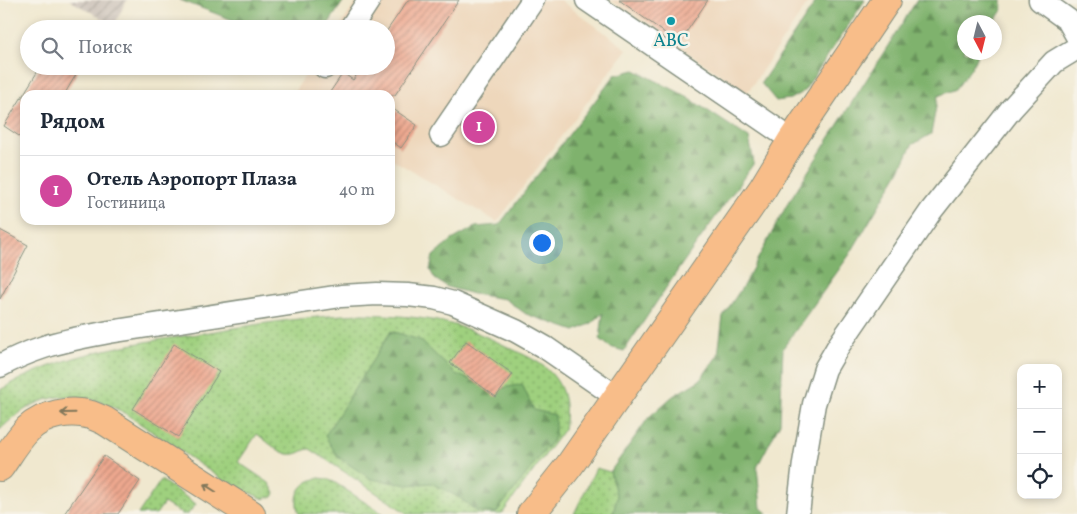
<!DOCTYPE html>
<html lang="ru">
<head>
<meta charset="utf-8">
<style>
  :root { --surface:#fff; --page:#f2f2f3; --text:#1f2937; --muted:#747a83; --line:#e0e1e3; --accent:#ea580c }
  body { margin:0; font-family:Vollkorn,serif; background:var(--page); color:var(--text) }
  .controls { position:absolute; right:15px; bottom:15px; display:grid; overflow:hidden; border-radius:10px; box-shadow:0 2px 8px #0003 }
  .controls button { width:45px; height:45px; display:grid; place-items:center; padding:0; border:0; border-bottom:1px solid var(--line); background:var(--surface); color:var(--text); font:25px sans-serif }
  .compass { position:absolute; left:957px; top:15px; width:45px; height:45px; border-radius:50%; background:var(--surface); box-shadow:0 2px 8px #0003; rotate:173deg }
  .you { position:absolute; left:541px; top:242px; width:18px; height:18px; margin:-12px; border:4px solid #fff; border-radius:50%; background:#1a73e8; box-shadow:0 0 0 8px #1a73e833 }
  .badge { display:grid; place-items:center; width:32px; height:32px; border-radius:50%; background:var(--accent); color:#fff; font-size:16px; font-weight:700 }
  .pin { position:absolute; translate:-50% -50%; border:2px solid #fff; box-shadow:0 1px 5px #0006 }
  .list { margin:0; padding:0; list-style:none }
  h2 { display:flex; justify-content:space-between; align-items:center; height:65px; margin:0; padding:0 20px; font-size:21px }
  h2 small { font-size:16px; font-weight:400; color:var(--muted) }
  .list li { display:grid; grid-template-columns:32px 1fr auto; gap:15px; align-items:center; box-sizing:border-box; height:70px; padding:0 20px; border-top:1px solid var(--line) }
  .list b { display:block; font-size:19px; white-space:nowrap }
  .list p { margin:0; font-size:16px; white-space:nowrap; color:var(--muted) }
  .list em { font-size:16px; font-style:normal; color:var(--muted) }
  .icon { flex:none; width:28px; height:28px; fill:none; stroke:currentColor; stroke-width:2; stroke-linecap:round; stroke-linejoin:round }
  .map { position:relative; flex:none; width:1077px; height:514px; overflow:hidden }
  .search { position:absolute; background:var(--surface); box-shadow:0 2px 8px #0003; left:20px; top:20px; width:375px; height:55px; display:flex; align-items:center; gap:12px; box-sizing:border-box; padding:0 18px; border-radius:28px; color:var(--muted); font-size:19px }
  .panel { position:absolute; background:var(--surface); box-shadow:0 2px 8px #0003; left:20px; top:90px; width:375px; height:135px; border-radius:15px }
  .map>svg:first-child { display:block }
  .built { fill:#eed7bb }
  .industrial { fill:url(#industrial-furrows) }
  .grass { fill:url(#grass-dots); stroke:#5f8659 }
  .forest { fill:url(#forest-firs); stroke:#4f7850 }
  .building { fill:url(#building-hatch) }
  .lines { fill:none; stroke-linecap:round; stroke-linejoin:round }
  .minor-casing { stroke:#889282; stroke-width:25 }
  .major-casing { stroke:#889282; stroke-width:30 }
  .minor { stroke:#fff; stroke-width:22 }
  .major { stroke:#f8bd89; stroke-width:28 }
  .oneway { stroke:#81775a }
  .culture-dot { fill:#0f9aa8; stroke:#f7f3e8; stroke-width:2 }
  .labels { text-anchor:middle; stroke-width:5; stroke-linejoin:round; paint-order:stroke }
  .culture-label { font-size:18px; fill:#0d838f; stroke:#f7f3e8 }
</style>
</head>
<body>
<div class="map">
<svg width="1077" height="514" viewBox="0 0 1077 514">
  <defs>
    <pattern id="industrial-furrows" width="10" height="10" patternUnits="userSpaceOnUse" patternTransform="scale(1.25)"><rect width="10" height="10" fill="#ccc2b9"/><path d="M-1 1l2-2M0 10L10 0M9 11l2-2" fill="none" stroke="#a59f97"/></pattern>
    <pattern id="grass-dots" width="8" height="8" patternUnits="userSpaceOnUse" patternTransform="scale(1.25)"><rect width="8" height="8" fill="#9fd07e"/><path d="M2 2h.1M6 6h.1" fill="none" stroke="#81aa68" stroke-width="1.8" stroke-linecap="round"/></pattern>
    <pattern id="forest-firs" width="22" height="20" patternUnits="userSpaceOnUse" patternTransform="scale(1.25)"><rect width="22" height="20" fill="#7fb26d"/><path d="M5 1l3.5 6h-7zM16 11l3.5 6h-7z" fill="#67925a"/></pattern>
    <pattern id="building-hatch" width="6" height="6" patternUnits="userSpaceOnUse" patternTransform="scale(1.25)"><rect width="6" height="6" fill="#eea88f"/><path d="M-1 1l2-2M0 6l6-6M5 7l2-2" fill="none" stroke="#c08a76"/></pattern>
  </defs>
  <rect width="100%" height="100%" fill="#f7f3e8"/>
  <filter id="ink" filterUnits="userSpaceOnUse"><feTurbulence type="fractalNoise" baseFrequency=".02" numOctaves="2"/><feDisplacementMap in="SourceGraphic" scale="10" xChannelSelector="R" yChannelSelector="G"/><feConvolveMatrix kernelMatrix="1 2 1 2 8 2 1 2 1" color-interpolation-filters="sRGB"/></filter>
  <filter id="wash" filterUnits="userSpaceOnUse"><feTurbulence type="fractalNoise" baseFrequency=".0096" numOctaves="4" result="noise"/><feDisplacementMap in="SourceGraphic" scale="20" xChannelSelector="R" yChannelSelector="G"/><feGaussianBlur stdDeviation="1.12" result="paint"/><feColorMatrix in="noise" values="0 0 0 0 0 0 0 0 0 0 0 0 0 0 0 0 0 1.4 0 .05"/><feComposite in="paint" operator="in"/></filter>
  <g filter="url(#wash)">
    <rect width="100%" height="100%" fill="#f0e8cf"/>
    <path class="built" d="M 358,0 L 560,0 L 627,49 L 497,222 L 390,158 L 390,95 L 292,95 L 312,66 L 386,66 L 386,29 L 338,29 Z
      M 610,0 L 810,0 L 747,93 Z"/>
    <path class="industrial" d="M 69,0 L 127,0 L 114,25 Z"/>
    <path class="grass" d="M 362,314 C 394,315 427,317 458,326 C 477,332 496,341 514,350 C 529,357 545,364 555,378 C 566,393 567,411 564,429 L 502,514 L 408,514 L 310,449 C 304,449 301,453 295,454 C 282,457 267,441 257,434 L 238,462 L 269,483 L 275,493 L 273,497 L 267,497 L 264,499 L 227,483 L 126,414 C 79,387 39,390 0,430 L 0,390 C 61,353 135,343 204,333 C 257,324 309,316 362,314 Z
      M 596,468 L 610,472 L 617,497 L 613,514 L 574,514 Z
      M 319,478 L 327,479 L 334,482 L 383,514 L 299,514 C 293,495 300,482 319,478 Z
      M 161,480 L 196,504 L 188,514 L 182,514 L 164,503 L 156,514 L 138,514 Z"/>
    <path class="forest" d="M 180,0 L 344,0 L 325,29 L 256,29 Z
      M 817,0 L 865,0 L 804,91 L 790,99 L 776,101 L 761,83 Z
      M 917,0 L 1002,0 L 1002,10 L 994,22 L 964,22 L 964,52 L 978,53 L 972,67 L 956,89 L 938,96 L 931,134 L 912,145 L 900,170 L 850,254 L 783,348 L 780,423 L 757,467 L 761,508 L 768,514 L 613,514 L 617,497 L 610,472 L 649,417 L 673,396 L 700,380 L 718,355 L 723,316 L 743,286 L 788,203 Z
      M 635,70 L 684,95 L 749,138 L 754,163 L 680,267 L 624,351 L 610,347 L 600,339 L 603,313 L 592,323 L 575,331 L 526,314 L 505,299 L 473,294 L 447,287 L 435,279 L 430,270 L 433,256 L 452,240 L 475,227 L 499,225 L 615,75 Z
      M 391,331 L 420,340 L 456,374 L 494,390 L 522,384 L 534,410 L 555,415 L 555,437 L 496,513 L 476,511 L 460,498 L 431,483 L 408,485 L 371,479 L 338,457 L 325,436 Z"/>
    <g id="blocks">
      <path class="building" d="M 408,0 L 459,0 L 395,95 L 328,95 L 343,73 L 353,80 L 363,66 L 386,66 L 386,32 Z
        M 619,0 L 708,0 L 679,43 Z
        M 41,66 L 81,66 L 64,95 L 25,95 L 25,140 L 4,126 Z
        M 390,107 L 417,125 L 401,148 L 390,140 Z
        M 0,230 L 28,245 L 0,299 Z
        M 466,341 L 513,374 L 496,397 L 450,363 Z
        M 174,344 L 219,372 L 178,437 L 133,409 Z
        M 104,456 L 140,481 L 118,514 L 64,514 Z"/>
    </g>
  </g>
  <g filter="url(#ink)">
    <use href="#blocks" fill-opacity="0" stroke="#889282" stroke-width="1"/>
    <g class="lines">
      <defs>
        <path id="minor" d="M 587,0 L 792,140
          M 1040,0 L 1068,20 L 1077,36
          M 350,29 L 369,0
          M 325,67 L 326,66
          M 441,135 L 533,0
          M 0,366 C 14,358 29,352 44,347 C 65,340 88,336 109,332 L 341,296 L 377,294 L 408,295 L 434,298 L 453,303 L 516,331 L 546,348 L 617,397
          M 798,514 L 804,463 L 814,404 L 825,369 L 839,345 L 931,211 L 1012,108 L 1054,62 L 1077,48"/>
        <path id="major" d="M 0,467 C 9,454 17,440 28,429 C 44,414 70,409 91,415 C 96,417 101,419 105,421 L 251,514
          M 531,514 L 569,466 L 763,188 L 792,140 L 887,0"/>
      </defs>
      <use href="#minor" class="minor-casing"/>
      <use href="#major" class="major-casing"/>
      <use href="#minor" class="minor"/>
      <use href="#major" class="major"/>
    </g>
    <defs><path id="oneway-shaft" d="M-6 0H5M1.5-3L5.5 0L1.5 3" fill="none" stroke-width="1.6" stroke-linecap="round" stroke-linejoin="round" transform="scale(1.25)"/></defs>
    <g class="oneway">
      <use href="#oneway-shaft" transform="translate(68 413) rotate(179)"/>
      <use href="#oneway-shaft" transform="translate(210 488) rotate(-148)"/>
    </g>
  </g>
  <circle class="culture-dot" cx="671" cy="21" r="5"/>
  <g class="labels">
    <g class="culture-label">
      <text x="671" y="46">ABC</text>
    </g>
  </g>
</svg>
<div class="controls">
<button>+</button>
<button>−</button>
<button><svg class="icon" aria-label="locate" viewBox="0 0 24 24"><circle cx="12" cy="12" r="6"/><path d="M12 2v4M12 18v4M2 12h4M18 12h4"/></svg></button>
</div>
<svg class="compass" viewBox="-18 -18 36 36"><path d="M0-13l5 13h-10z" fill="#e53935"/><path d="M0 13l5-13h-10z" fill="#747a83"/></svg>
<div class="you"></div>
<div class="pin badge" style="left:479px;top:127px;background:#d1479c">1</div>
<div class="search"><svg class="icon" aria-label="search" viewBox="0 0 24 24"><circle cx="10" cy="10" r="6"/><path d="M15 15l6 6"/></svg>Поиск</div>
<section class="panel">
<h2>Рядом<small></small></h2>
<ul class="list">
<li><span class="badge" style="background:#d1479c">1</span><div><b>Отель Аэропорт Плаза</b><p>Гостиница</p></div><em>40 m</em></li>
</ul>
</section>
</div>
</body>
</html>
